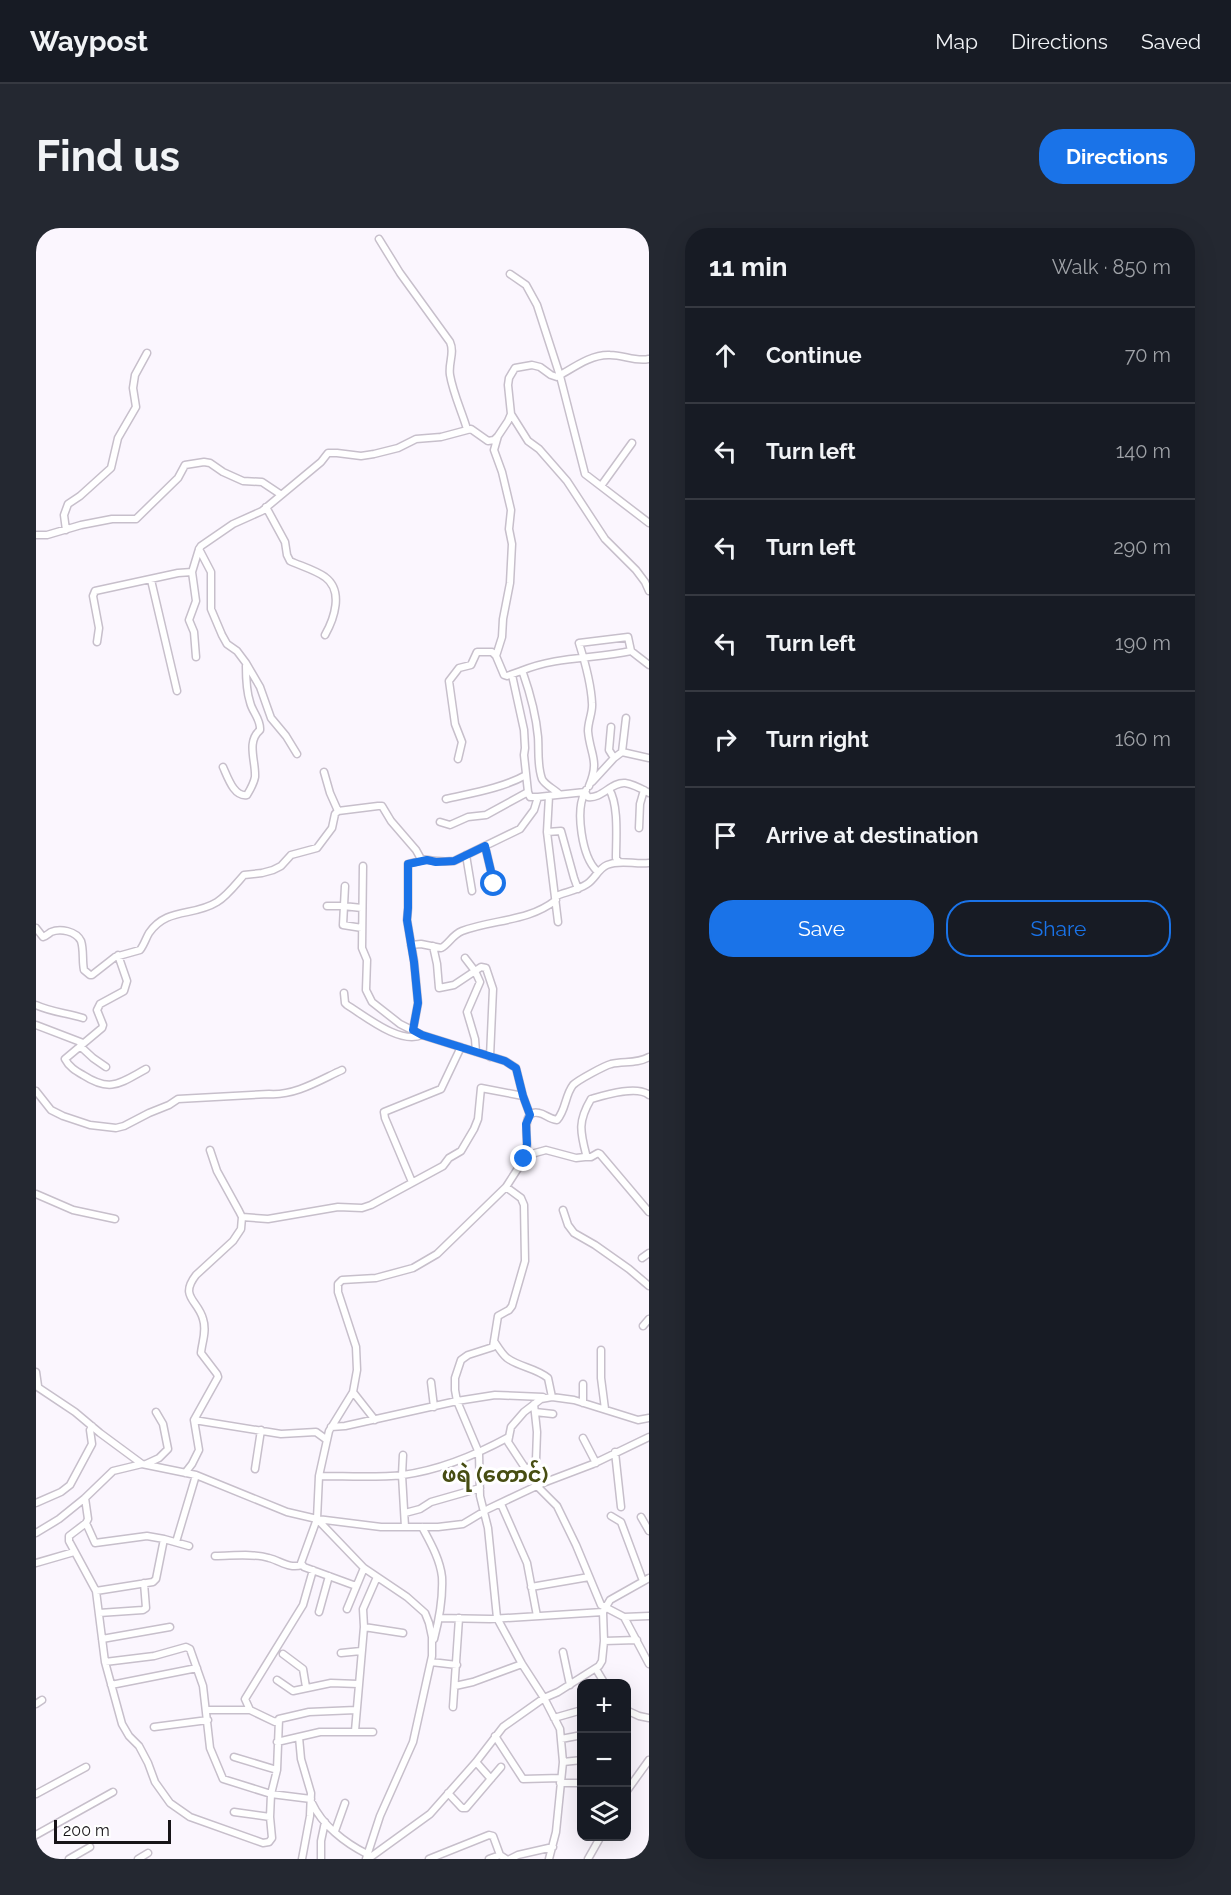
<!DOCTYPE html>
<html lang="en">
<head>
<meta charset="utf-8">
<style>
  :root { --surface:#171b24; --page:#242831; --text:#f1f3f6; --muted:#9ea1a6; --line:#363941; --accent:#1a73e8 }
  body { margin:0; font-family:Raleway,"Noto Sans Myanmar",sans-serif; background:var(--page); color:var(--text) }
  .controls { position:absolute; right:18px; bottom:18px; display:grid; overflow:hidden; border-radius:12px; box-shadow:0 6px 24px #0002 }
  .controls button { width:54px; height:54px; display:grid; place-items:center; padding:0; border:0; border-bottom:2px solid var(--line); background:var(--surface); color:var(--text); font:30px sans-serif }
  .scale { position:absolute; left:18px; bottom:15px; width:117px; box-sizing:border-box; padding-left:6px; border:3px solid #171418; border-top:0; font-size:16px; line-height:21px; white-space:nowrap; color:#171418; -webkit-text-stroke:4px #fff; paint-order:stroke }
  .stop { position:absolute; width:18px; height:18px; margin:-14px; border:4px solid #1a73e8; border-radius:50%; background:#fff }
  .stop.end { background:#1a73e8; border-color:#fff; box-shadow:0 2px 6px #0008 }
  .list { margin:0; padding:0; list-style:none }
  h2 { display:flex; justify-content:space-between; align-items:center; height:78px; margin:0; padding:0 24px; font-size:26px }
  h2 small { font-size:20px; font-weight:400; color:var(--muted) }
  .list li { display:grid; grid-template-columns:39px 1fr auto; gap:18px; align-items:center; box-sizing:border-box; height:96px; padding:0 24px; border-top:2px solid var(--line) }
  .list b { display:block; font-size:22px; white-space:nowrap }
  .list em { font-size:20px; font-style:normal; color:var(--muted) }
  .actions { display:flex; gap:12px; padding:18px 24px }
  .actions a { flex:1; padding:14px 0; border:2px solid var(--accent); border-radius:24px; text-align:center; font-size:21px; color:var(--accent) }
  .actions .main { background:var(--accent); color:#fff }
  .icon { flex:none; width:33px; height:33px; fill:none; stroke:currentColor; stroke-width:2; stroke-linecap:round; stroke-linejoin:round }
  .map { position:relative; flex:none; width:613px; height:1631px; overflow:hidden; border-radius:24px }
  header { display:flex; align-items:center; gap:36px; box-sizing:border-box; height:84px; padding:0 30px; background:var(--surface); border-bottom:2px solid var(--line) }
  header strong { font-size:28px }
  nav { display:flex; gap:33px; margin-inline-start:auto; font-size:21px }
  .intro { display:flex; align-items:center; justify-content:space-between; box-sizing:border-box; height:144px; padding:0 36px }
  h1 { margin:0; font-size:42px }
  .button { padding:15px 27px; border-radius:24px; background:var(--accent); color:#fff; font-size:21px; font-weight:700 }
  main { display:flex; gap:36px; padding:0 36px }
  aside { flex:1; background:var(--surface); border-radius:24px; box-shadow:0 6px 24px #0002 }
  .map>svg:first-child { display:block }
  .lines { fill:none; stroke-linecap:round; stroke-linejoin:round }
  .minor-casing { stroke:#c7bfcb; stroke-width:9 }
  .minor { stroke:#fff; stroke-width:6 }
  .route { stroke:#1a73e8; stroke-width:8 }
  .labels { text-anchor:middle; stroke-width:6; stroke-linejoin:round; paint-order:stroke }
  .quarter-label { font-size:21px; font-weight:bold; fill:#474d12; stroke:#fff }
</style>
</head>
<body>
<header>
<strong>Waypost</strong>
<nav><a>Map</a><a>Directions</a><a>Saved</a></nav>
</header>
<div class="intro"><h1>Find us</h1><a class="button">Directions</a></div>
<main>
<div class="map">
<svg width="613" height="1631" viewBox="0 0 613 1631">
  <rect width="100%" height="100%" fill="#fbf6fe"/>
  <g class="lines">
    <defs>
      <path id="minor" d="M 343,11 L 364,45 L 414,114 C 419,125 412,135 414,147 C 417,165 426,184 431,201
        M 474,46 L 490,57 L 501,77 L 524,148 L 549,246 L 613,295
        M 475,186 L 492,213 L 503,221 L 531,253 L 569,311 L 600,342 L 609,354 L 613,363
        M 565,258 L 596,215
        M 230,279 L 249,314 L 251,327 L 254,333 C 265,338 279,342 289,349 C 308,363 298,391 289,407
        M 30,302 L 28,287 L 32,276 L 44,268 L 75,240 L 82,210 L 100,179 L 97,160 L 99,147 L 111,125
        M 0,307 L 11,307 L 45,297 L 76,291 L 100,291 L 142,250 L 149,237 L 168,234 L 174,235 L 187,244 L 207,253 L 226,254 L 244,266
        M 163,321 L 175,344 L 175,381 L 186,407 L 191,416 L 201,423 L 210,435 L 224,459 L 235,490 L 250,508 L 261,526
        M 156,344 L 160,373 L 153,392 L 158,404 L 160,429
        M 115,352 L 141,463
        M 61,414 L 63,400 L 57,368 L 59,363 L 142,345 L 156,344 L 163,321 L 165,318 L 197,296 L 226,283 L 285,234 L 292,225 L 301,225 L 325,228 L 338,226 L 362,220 L 380,211 L 405,209 L 435,201 L 452,213 L 458,212 L 462,208
        M 460,428 L 466,409 L 467,391 L 474,355 L 476,316 L 473,301 L 475,282 L 466,244 L 458,222 L 462,208 L 472,193 L 475,186 L 472,157 L 473,150 L 479,140 L 496,137 L 504,139 L 515,147 L 521,149 C 537,140 555,126 574,127 C 588,127 599,134 613,131
        M 485,443 C 521,428 558,431 595,423
        M 476,447 L 488,502 L 489,520 L 488,527 L 492,564 L 494,569 L 502,569
        M 575,499 L 573,522 L 578,530
        M 586,524 L 590,490
        M 422,531 L 426,514 L 419,496 L 413,453 L 423,440 L 435,437 L 441,424 L 456,424 L 460,428 L 468,447 L 471,448 L 485,443 L 487,445 C 494,465 500,487 502,509 C 503,523 501,537 506,551 C 509,557 518,561 523,566
        M 187,539 C 192,550 198,569 211,567 C 214,562 218,555 219,549 C 220,533 210,514 224,502 C 225,491 216,484 214,474 C 210,462 210,450 210,438
        M 288,544 L 294,565 L 302,583
        M 556,554 L 578,530 L 586,524 L 613,530
        M 553,558 C 564,532 554,527 552,503 C 552,493 557,484 556,475 C 555,454 549,434 543,415 L 592,409 L 595,423 L 613,437
        M 573,561 C 583,577 580,611 580,630 L 583,634
        M 550,562 L 549,564 L 552,569 C 566,571 575,554 589,555 C 597,556 606,561 613,565
        M 513,568 L 511,604 L 522,694
        M 410,571 C 436,565 467,560 490,547
        M 404,594 L 414,597 L 432,589 L 450,587 L 492,564
        M 603,600 L 604,576 L 608,562
        M 511,604 L 525,603 L 538,650 L 542,661
        M 449,618 L 458,656
        M 430,627 L 436,663
        M 327,638 L 326,720 L 331,732 L 330,762 L 336,774 L 364,796 L 386,807 L 469,833 L 480,840 L 487,868 L 494,887
        M 309,658 L 307,697 L 326,700
        M 520,668 C 530,664 542,662 551,656 C 559,651 562,641 571,637 C 585,631 599,637 613,635
        M 291,678 L 307,678 L 326,680
        M 0,700 L 7,709 C 10,708 12,706 15,704 C 24,700 40,703 45,713 C 48,722 46,733 48,742 L 54,747 L 56,747 L 79,729 L 104,722 C 108,717 110,710 113,705 C 131,679 157,689 181,674 C 191,668 200,656 208,647 L 226,645 L 237,642 L 245,638 L 255,627 L 281,620 L 296,600 L 299,586 L 302,583 L 342,578 L 346,578 L 355,593 L 380,622 L 385,631 C 396,633 407,634 418,633 L 484,601 L 498,582 L 502,569 L 549,564 C 539,583 546,629 561,643
        M 375,717 L 385,716 L 405,720 C 413,716 416,707 426,703 C 458,691 492,694 520,672
        M 397,718 L 401,736 L 403,760 L 418,757 L 445,739 L 450,740 L 457,761 L 454,829
        M 82,727 L 91,753 L 88,763 L 64,776 L 61,782 L 67,797 L 66,800 L 29,831 C 33,839 40,843 47,847 C 75,865 84,855 110,841
        M 429,730 L 439,743 L 444,754 L 431,784 L 439,811 L 440,824
        M 308,765 L 309,775 L 311,777 C 329,788 364,817 386,807
        M 0,777 C 15,784 31,785 47,790
        M 0,797 L 47,815
        M 377,802 L 382,775 L 378,733 L 371,692 L 372,680 L 372,636 L 387,632
        M 44,818 L 57,830 L 70,839
        M 0,863 L 15,882 L 27,888 L 54,897 L 80,900 L 88,898 L 113,885 L 133,877 L 142,871 L 233,866 C 259,868 284,852 306,842
        M 549,929 L 555,929 L 562,925 L 564,926 L 613,984
        M 488,931 C 489,927 491,921 491,917 C 491,908 486,881 503,885 C 509,886 513,891 521,892 C 530,882 529,867 537,857 C 542,852 568,838 575,836 C 588,833 601,836 613,829
        M 376,954 L 349,890 L 348,884 L 405,861 L 425,819
        M 470,959 L 485,970 L 488,977 L 489,1033 L 476,1078 L 473,1082 L 462,1088 L 457,1119 L 432,1127 L 425,1132 L 419,1150 L 419,1162 L 421,1173 L 443,1225 L 444,1268 L 452,1300 L 461,1390 L 486,1436 L 508,1470 L 524,1501 L 527,1534 L 520,1604 L 513,1631
        M 0,966 L 37,982 L 79,991
        M 527,982 L 532,997 L 538,1005 L 559,1017 L 593,1041 L 613,1058
        M 206,989 L 232,991 L 302,979 L 326,980 L 335,977 L 407,938 L 413,930 L 425,923 L 438,901 L 442,891 L 445,860 L 487,868
        M 606,1030 L 613,1025
        M 607,1098 L 613,1091
        M 458,1113 C 462,1119 466,1126 471,1130 C 483,1139 500,1140 512,1150 L 516,1169
        M 565,1122 L 565,1150 L 569,1181
        M 0,1144 L 2,1158
        M 395,1154 L 398,1179
        M 547,1156 L 547,1175
        M 0,1158 L 39,1184 L 64,1205 L 106,1236 L 160,1247 L 251,1284 L 281,1291 L 345,1299 L 402,1299 L 427,1296 L 452,1281 L 507,1255 L 557,1236 L 613,1209
        M 317,1164 L 339,1192
        M 499,1184 L 517,1186
        M 613,1190 L 602,1192 L 538,1172 L 516,1169 L 505,1171 L 488,1184 L 475,1199 L 472,1214 L 501,1258 L 521,1278 L 540,1317 L 565,1377 L 588,1389 L 613,1436
        M 158,1192 L 245,1206 L 280,1204 L 291,1212
        M 295,1199 L 309,1198 L 421,1173 L 459,1167 L 507,1169
        M 547,1210 L 560,1235
        M 579,1224 L 585,1279
        M 367,1227 L 366,1247 L 369,1299
        M 110,1236 L 123,1230 L 132,1221 L 127,1196 L 120,1184
        M 219,1241 L 225,1202
        M 490,1243 L 500,1232 L 501,1204 L 498,1176
        M 149,1245 L 156,1236 L 163,1222 L 158,1192 L 182,1149 L 181,1146 L 165,1125 C 166,1114 171,1103 167,1091 C 162,1072 143,1069 160,1047 L 197,1013 L 205,1001 L 206,989 L 203,983 L 181,943 L 174,922
        M 283,1248 C 310,1248 340,1250 367,1247 C 405,1242 440,1227 473,1209
        M 49,1270 L 52,1291 L 50,1295 L 33,1308 L 33,1313 L 60,1363 L 69,1434 L 86,1496 L 93,1508 L 103,1518 L 112,1535 L 119,1554 L 134,1575 L 154,1589 L 227,1615 L 233,1614 L 236,1610 L 234,1589 L 235,1566 L 241,1542 L 243,1491 L 273,1484 L 320,1482
        M 0,1275 L 25,1264 L 34,1257 L 56,1216 L 54,1202 L 56,1198
        M 465,1276 L 491,1335 L 501,1388
        M 369,1285 L 384,1281 L 395,1274 L 444,1260
        M 575,1288 L 585,1294 L 607,1353
        M 605,1289 L 613,1303
        M 281,1291 L 328,1340 L 371,1369 L 389,1385 L 393,1395 L 396,1409 L 396,1428 L 377,1514 L 344,1588 L 330,1631
        M 50,1295 L 59,1315 L 111,1308 L 128,1311 L 153,1318
        M 386,1299 C 394,1314 404,1331 406,1349 C 407,1369 403,1392 398,1411
        M 0,1305 L 23,1291 L 49,1270 L 77,1243 L 106,1236
        M 140,1314 L 160,1247
        M 179,1328 C 196,1328 217,1325 233,1330 C 245,1333 253,1341 266,1337
        M 0,1335 L 38,1324
        M 320,1358 L 268,1339 L 265,1335 L 281,1291 L 283,1248 L 293,1203 L 317,1164 L 321,1142 L 320,1119 L 302,1064 L 302,1056 L 306,1052 L 340,1050 L 377,1040 L 401,1026 L 470,959 L 488,931 L 499,925 L 510,922 L 540,930 L 549,929 L 550,926 C 544,903 542,893 555,871 C 569,867 601,857 613,867
        M 495,1359 L 553,1349
        M 60,1363 L 117,1354 L 120,1351 L 128,1311
        M 311,1381 L 328,1340
        M 283,1384 L 293,1348
        M 63,1385 L 107,1382 L 110,1380 L 108,1355
        M 588,1389 L 613,1388
        M 403,1390 L 454,1391 L 567,1384
        M 328,1399 L 367,1405
        M 66,1411 L 134,1399
        M 568,1413 L 601,1412
        M 527,1424 L 534,1457
        M 305,1425 L 325,1423
        M 247,1426 L 267,1441 L 270,1459
        M 69,1434 L 118,1428 L 150,1419 L 154,1421 L 167,1458 L 174,1520 L 187,1551 L 235,1566 L 275,1571
        M 395,1434 L 421,1437
        M 560,1441 L 569,1456
        M 241,1452 L 257,1463 L 295,1455 L 322,1456
        M 75,1457 L 161,1440
        M 419,1458 L 437,1454 L 486,1436
        M 0,1476 L 6,1472
        M 417,1479 L 423,1390
        M 171,1482 L 214,1482
        M 590,1482 L 603,1488 L 613,1490
        M 518,1490 L 546,1482
        M 241,1493 L 239,1494 L 214,1482 L 209,1471 L 267,1377 L 277,1342
        M 118,1499 L 172,1492
        M 319,1503 L 328,1399 L 327,1381 L 341,1349
        M 459,1508 L 487,1551 L 525,1550
        M 263,1509 L 265,1531 L 275,1565 L 274,1588 L 266,1631
        M 525,1511 L 546,1507
        M 241,1514 L 284,1504 L 337,1504
        M 198,1529 L 241,1542
        M 440,1534 L 455,1551
        M 527,1534 L 546,1532
        M 524,1555 L 546,1555
        M 590,1564 L 613,1532
        M 412,1565 L 426,1580 L 430,1580 L 465,1539
        M 0,1566 L 50,1539
        M 276,1575 C 286,1597 309,1615 331,1626
        M 198,1584 L 234,1589
        M 299,1603 L 309,1575
        M 0,1607 L 77,1564
        M 33,1631 L 54,1619
        M 102,1631 L 112,1625
        M 285,1631 L 285,1613 L 289,1594
        M 332,1631 L 394,1586 L 440,1534 L 467,1499 L 508,1470 L 522,1464 L 563,1438 L 566,1433 L 568,1413 L 567,1384 L 574,1372 L 613,1350
        M 393,1631 L 453,1607 L 457,1608 L 464,1627 L 470,1631
        M 453,1631 L 464,1627
        M 474,1631 L 482,1627 L 517,1619
        M 552,1631 L 565,1608"/>
    </defs>
    <use href="#minor" class="minor-casing"/>
    <use href="#minor" class="minor"/>
  </g>
  <g class="lines">
    <path class="route" d="M 458,656 L 449,618 L 418,633 L 400,634 L 391,632 L 372,636 L 372,680 L 371,692 L 378,734 L 382,775 L 377,802 L 386,807 L 469,833 L 480,840 L 487,868 L 494,887 L 490,896 L 491,916 L 488,931"/>
  </g>
  <g class="labels">
    <g class="quarter-label">
      <text x="459" y="1254">ဖရဲ (တောင်)</text>
    </g>
  </g>
</svg>
<div class="controls">
<button>+</button>
<button>−</button>
<button><svg class="icon" aria-label="layers" viewBox="0 0 24 24"><path d="M12 4l9 5-9 5-9-5zM3 14l9 5 9-5"/></svg></button>
</div>
<div class="scale">200 m</div>
<div class="stop" style="left:458px;top:656px"></div>
<div class="stop end" style="left:488px;top:931px"></div>
</div>
<aside>
<h2>11 min<small>Walk · 850 m</small></h2>
<ul class="list">
<li><svg class="icon" aria-label="ahead" viewBox="0 0 24 24"><path d="M12 20V5M6 11l6-6 6 6"/></svg><div><b>Continue</b></div><em>70 m</em></li>
<li><svg class="icon" aria-label="left" viewBox="0 0 24 24"><path d="M17 20v-9H6M10 6l-5 5 5 5"/></svg><div><b>Turn left</b></div><em>140 m</em></li>
<li><svg class="icon" aria-label="left" viewBox="0 0 24 24"><path d="M17 20v-9H6M10 6l-5 5 5 5"/></svg><div><b>Turn left</b></div><em>290 m</em></li>
<li><svg class="icon" aria-label="left" viewBox="0 0 24 24"><path d="M17 20v-9H6M10 6l-5 5 5 5"/></svg><div><b>Turn left</b></div><em>190 m</em></li>
<li><svg class="icon" aria-label="right" viewBox="0 0 24 24"><path d="M7 20v-9h11M14 6l5 5-5 5"/></svg><div><b>Turn right</b></div><em>160 m</em></li>
<li><svg class="icon" aria-label="arrive" viewBox="0 0 24 24"><path d="M6 21V4h12l-3 4 3 4H6"/></svg><div><b>Arrive at destination</b></div></li>
</ul>
<div class="actions"><a class="main">Save</a><a>Share</a></div>
</aside>
</main>
</body>
</html>
